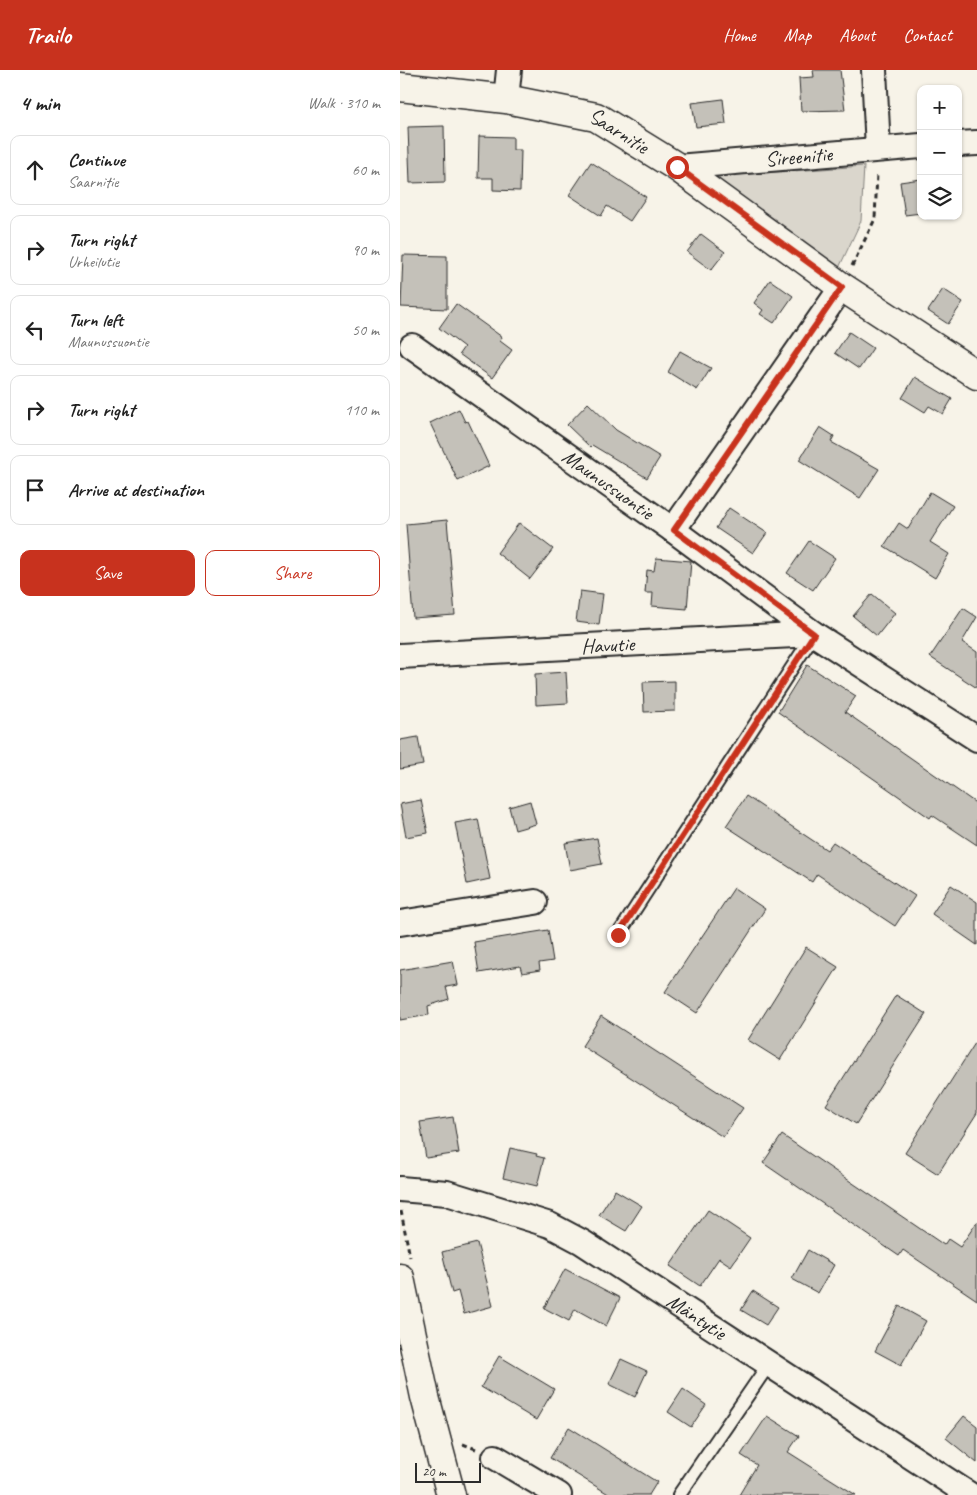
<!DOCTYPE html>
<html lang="en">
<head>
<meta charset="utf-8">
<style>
  :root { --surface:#fff; --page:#f6f6f6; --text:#222; --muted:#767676; --line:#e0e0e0; --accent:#c8321e }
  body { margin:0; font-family:Caveat,sans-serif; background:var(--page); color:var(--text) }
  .controls { position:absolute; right:15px; top:15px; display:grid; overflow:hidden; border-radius:10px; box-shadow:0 1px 4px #0004 }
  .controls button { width:45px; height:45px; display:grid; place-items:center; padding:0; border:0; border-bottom:1px solid var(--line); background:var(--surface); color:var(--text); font:25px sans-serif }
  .scale { position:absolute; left:15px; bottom:12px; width:66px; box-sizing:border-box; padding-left:5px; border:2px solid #2b2b2b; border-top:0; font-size:14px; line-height:18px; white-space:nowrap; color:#2b2b2b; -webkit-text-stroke:4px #f7f3e8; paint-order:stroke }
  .stop { position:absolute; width:15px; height:15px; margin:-11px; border:4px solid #c8321e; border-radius:50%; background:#fff }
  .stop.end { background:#c8321e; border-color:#fff; box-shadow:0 1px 5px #0008 }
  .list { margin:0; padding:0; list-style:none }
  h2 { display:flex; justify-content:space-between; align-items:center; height:65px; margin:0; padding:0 20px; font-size:21px }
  h2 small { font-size:16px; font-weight:400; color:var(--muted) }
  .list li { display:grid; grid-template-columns:32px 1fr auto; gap:15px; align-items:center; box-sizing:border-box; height:70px; margin:0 10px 10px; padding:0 10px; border:1px solid var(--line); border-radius:10px }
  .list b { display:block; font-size:19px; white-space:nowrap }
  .list p { margin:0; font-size:16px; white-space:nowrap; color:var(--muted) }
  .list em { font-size:16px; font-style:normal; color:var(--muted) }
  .actions { display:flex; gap:10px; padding:15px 20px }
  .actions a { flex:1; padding:11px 0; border:1px solid var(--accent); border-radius:10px; text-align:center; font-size:18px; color:var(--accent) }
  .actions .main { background:var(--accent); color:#fff }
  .icon { flex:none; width:28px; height:28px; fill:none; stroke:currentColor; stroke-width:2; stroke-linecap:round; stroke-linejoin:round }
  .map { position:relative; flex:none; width:577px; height:1425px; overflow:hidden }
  header { display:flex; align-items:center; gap:30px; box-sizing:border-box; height:70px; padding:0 25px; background:var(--accent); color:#fff }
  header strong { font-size:24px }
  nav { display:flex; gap:28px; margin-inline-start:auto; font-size:18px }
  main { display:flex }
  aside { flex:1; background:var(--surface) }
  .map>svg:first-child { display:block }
  .green { fill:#dad6cc; stroke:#82807c }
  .building { fill:#c4c1b9; stroke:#2b2b2b }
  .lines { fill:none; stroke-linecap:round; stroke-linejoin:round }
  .service-casing { stroke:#2b2b2b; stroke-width:16 }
  .minor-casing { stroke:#2b2b2b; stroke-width:28 }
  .tertiary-casing { stroke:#2b2b2b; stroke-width:31 }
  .secondary-casing { stroke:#2b2b2b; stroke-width:31 }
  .path { stroke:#2b2b2b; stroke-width:3; stroke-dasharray:5 4; stroke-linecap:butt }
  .service { stroke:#f7f3e8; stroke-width:12 }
  .minor { stroke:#f7f3e8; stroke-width:24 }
  .tertiary { stroke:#f7f3e8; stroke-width:28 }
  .secondary { stroke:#f7f3e8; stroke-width:28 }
  .route { stroke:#c8321e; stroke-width:6 }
  .labels { text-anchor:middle; stroke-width:4.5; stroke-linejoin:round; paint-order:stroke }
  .street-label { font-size:21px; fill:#2b2b2b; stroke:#f7f3e8 }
</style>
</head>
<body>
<header>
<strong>Trailo</strong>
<nav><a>Home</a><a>Map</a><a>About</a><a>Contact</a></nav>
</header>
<main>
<aside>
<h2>4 min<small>Walk · 310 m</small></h2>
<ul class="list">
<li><svg class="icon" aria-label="ahead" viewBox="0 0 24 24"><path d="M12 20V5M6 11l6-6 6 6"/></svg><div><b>Continue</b><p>Saarnitie</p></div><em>60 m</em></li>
<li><svg class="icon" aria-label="right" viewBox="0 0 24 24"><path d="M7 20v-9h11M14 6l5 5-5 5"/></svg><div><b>Turn right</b><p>Urheilutie</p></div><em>90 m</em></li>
<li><svg class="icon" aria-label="left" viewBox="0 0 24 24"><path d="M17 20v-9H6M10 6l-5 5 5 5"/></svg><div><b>Turn left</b><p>Maunussuontie</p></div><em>50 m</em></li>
<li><svg class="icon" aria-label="right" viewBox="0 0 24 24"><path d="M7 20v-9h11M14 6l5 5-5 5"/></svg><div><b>Turn right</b></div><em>110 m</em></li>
<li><svg class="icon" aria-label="arrive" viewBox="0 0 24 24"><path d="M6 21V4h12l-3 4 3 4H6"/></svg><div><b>Arrive at destination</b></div></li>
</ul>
<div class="actions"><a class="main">Save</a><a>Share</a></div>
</aside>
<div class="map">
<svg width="577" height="1425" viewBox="0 0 577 1425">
  <rect width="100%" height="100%" fill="#f7f3e8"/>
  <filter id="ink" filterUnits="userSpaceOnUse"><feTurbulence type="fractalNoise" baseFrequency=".02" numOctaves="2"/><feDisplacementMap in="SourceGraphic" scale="10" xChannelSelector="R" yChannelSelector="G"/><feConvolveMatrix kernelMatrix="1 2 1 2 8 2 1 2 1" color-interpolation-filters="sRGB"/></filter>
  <g filter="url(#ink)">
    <path class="green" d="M 464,96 L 461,151 L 438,200 L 292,108 Z"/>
    <path class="building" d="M 413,0 L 440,0 L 445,40 L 401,41 L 399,8 L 414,7 Z
      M 323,29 L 326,54 L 296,57 L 292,33 Z
      M 44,56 L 45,112 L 10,113 L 8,57 Z
      M 79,66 L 113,67 L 113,80 L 121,80 L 120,121 L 93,120 L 93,108 L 78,108 Z
      M 191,92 L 246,127 L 230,151 L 207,136 L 201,146 L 169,125 Z
      M 521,109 L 521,143 L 505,145 L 500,112 Z
      M 301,164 L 325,182 L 311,200 L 287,182 Z
      M 3,185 L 47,186 L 47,239 L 1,237 Z
      M 370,210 L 393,226 L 374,253 L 360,244 L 363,240 L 354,233 Z
      M 543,219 L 563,232 L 548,254 L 528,241 Z
      M 56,234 L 102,267 L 100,271 L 112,280 L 92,308 L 59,284 L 64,277 L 39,258 Z
      M 449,262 L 473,278 L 459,299 L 435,283 Z
      M 280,281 L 311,298 L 297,320 L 268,302 Z
      M 515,307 L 552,329 L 543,344 L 529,336 L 525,342 L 502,328 Z
      M 188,333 L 216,360 L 260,387 L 247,408 L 192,375 L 190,377 L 167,355 Z
      M 59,339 L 65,352 L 68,351 L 89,396 L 58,411 L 30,353 Z
      M 420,357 L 434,366 L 431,372 L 479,399 L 460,428 L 399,390 Z
      M 530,422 L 553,436 L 530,472 L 549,484 L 535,508 L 484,476 L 499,453 L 508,459 Z
      M 329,438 L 367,463 L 353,483 L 316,458 Z
      M 47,450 L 55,545 L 13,548 L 6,454 Z
      M 119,453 L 153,479 L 130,509 L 97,483 Z
      M 409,471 L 435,488 L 413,520 L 387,503 Z
      M 256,488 L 291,491 L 287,539 L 252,536 L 253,523 L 245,523 L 247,500 L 254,501 Z
      M 180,521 L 203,524 L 199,555 L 176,552 Z
      M 472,524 L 495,543 L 477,566 L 453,546 Z
      M 563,538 L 577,547 L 562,572 L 577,582 L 577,618 L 530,587 Z
      M 407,595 L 456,626 L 445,642 L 577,734 L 577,775 L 532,745 L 530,748 L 378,642 Z
      M 166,602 L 168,633 L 136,635 L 135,604 Z
      M 275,611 L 275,641 L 244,642 L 243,612 Z
      M 18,667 L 23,695 L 0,699 L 0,670 Z
      M 346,726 L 427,780 L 433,772 L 515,826 L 495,856 L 417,804 L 412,812 L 326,756 Z
      M 21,730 L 28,763 L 6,767 L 0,734 Z
      M 130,731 L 136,754 L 115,760 L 109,737 Z
      M 78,749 L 90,809 L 67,814 L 55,753 Z
      M 197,768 L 202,794 L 170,800 L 165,773 Z
      M 551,815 L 577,832 L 577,875 L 532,844 Z
      M 334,818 L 365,839 L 297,943 L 265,922 Z
      M 148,860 L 153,891 L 139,893 L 140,900 L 122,903 L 120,896 L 79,903 L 74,872 Z
      M 406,877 L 438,897 L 380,990 L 348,970 Z
      M 53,891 L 58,915 L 46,917 L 49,929 L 28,936 L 29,945 L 0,950 L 0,900 Z
      M 496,925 L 526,944 L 456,1054 L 426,1035 Z
      M 201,946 L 343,1038 L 323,1067 L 182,976 Z
      M 577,970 L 577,1043 L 538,1104 L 505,1083 Z
      M 53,1047 L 59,1083 L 26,1088 L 20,1052 Z
      M 382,1065 L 544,1175 L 548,1169 L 560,1177 L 577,1152 L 577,1230 L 503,1180 L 499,1186 L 363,1093 Z
      M 110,1078 L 137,1084 L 136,1086 L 144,1088 L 137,1116 L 103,1108 Z
      M 215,1120 L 242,1136 L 226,1161 L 199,1145 Z
      M 308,1140 L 350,1168 L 331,1196 L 319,1188 L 300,1216 L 270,1196 Z
      M 77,1173 L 93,1236 L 64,1244 L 58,1221 L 52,1223 L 42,1182 Z
      M 408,1180 L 434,1195 L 418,1223 L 392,1209 Z
      M 165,1199 L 220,1228 L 206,1256 L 175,1239 L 169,1251 L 144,1238 Z
      M 353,1221 L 378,1237 L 366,1255 L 341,1240 Z
      M 499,1236 L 526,1251 L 501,1295 L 475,1281 Z
      M 99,1286 L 154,1319 L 136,1350 L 81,1317 Z
      M 221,1289 L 247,1301 L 235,1327 L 209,1314 Z
      M 283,1319 L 306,1335 L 291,1357 L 268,1342 Z
      M 367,1346 L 399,1366 L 388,1382 L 456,1425 L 339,1425 L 357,1395 L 341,1385 Z
      M 564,1346 L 577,1356 L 577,1393 L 546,1368 Z
      M 169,1357 L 257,1412 L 249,1425 L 210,1425 L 150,1388 Z"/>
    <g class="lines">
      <defs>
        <path id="service" d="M 218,865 L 414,564
          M 279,1425 L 369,1294"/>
        <g id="minor">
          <path d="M 474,0 L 478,79"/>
          <path d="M 106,29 L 109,0"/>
          <path d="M 558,74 L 577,73"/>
          <path id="s1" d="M 277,97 L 521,76"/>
          <path id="s2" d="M 12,276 L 273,460 L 414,564 L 577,669"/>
          <path d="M 273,460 L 442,217"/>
          <path id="s3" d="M 0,586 L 414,564"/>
          <path d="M 0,853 L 135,832"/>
          <path id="s4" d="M 0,1119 L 47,1123 L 150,1155 L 182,1172 L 570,1425"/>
          <path d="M 95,1387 L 159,1425"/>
        </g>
        <g id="tertiary">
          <path id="s5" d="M 0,17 L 106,29 L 196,47 L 277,97 L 442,217 L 577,305"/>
        </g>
        <path id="secondary" d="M 0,1208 L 25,1327 L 51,1425"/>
      </defs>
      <use href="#service" class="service-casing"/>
      <use href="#minor" class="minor-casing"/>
      <use href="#tertiary" class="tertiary-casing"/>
      <use href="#secondary" class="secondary-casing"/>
      <path class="path" d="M 452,196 L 475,149 L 477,103
        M 1,1141 L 10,1187
        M 63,1374 L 76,1379"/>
      <use href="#service" class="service"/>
      <use href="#minor" class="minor"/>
      <use href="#tertiary" class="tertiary"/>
      <use href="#secondary" class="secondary"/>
    </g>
  </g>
  <g class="lines" filter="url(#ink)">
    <path class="route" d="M 218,865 L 414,564 L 274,460 L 442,217 L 277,97"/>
  </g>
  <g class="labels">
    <g class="street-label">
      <text dy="7" stroke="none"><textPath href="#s5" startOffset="225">Saarnitie</textPath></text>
      <text dy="7" stroke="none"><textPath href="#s1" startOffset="122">Sireenitie</textPath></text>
      <text dy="7" stroke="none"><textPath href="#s2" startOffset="240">Maunussuontie</textPath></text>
      <text dy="7" stroke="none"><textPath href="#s3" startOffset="208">Havutie</textPath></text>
      <text dy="7" stroke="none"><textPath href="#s4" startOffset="328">Mäntytie</textPath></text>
    </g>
  </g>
</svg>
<div class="controls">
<button>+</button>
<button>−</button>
<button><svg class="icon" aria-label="layers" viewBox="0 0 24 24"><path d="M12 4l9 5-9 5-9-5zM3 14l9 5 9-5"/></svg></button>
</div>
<div class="scale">20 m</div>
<div class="stop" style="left:277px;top:97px"></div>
<div class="stop end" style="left:218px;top:865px"></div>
</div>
</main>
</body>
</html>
